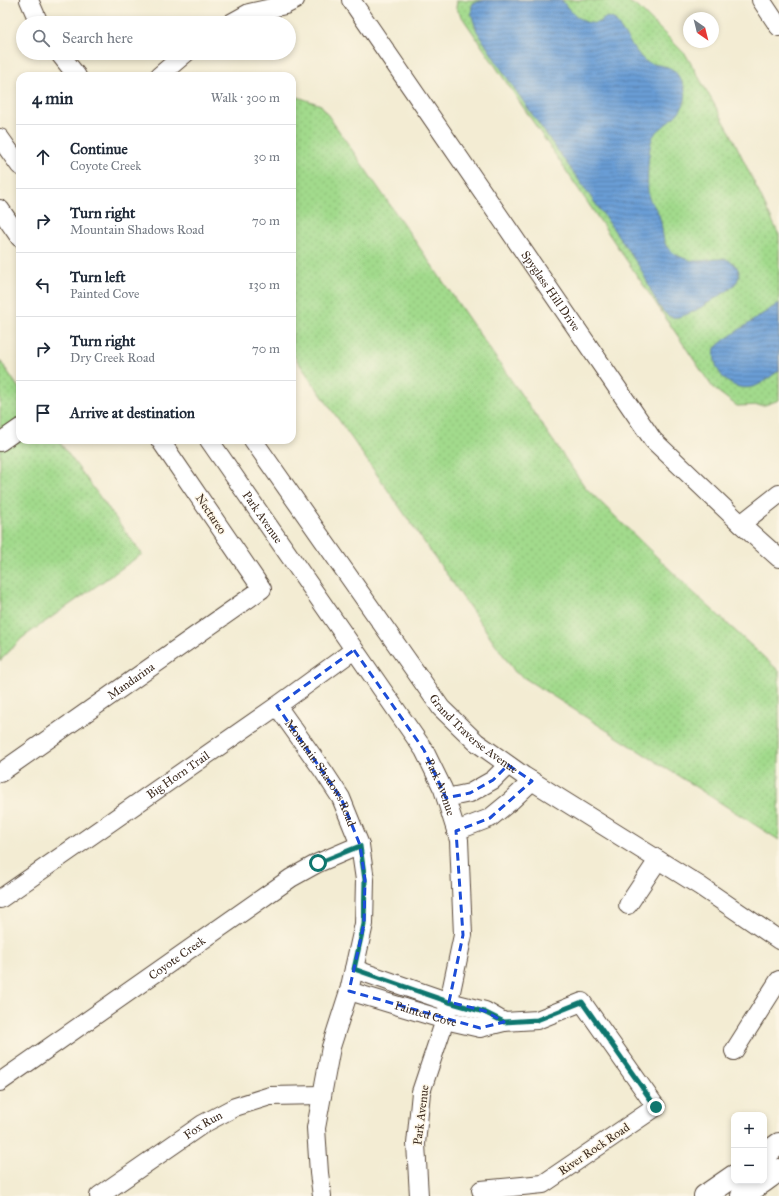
<!DOCTYPE html>
<html lang="en">
<head>
<meta charset="utf-8">
<style>
  :root { --surface:#fff; --page:#f2f2f3; --text:#1f2937; --muted:#747a83; --line:#e0e1e3 }
  body { margin:0; font-family:"IM FELL Great Primer",serif; background:var(--page); color:var(--text) }
  .controls { position:absolute; right:12px; bottom:12px; display:grid; overflow:hidden; border-radius:8px; box-shadow:0 2px 6px #0003 }
  .controls button { width:36px; height:36px; display:grid; place-items:center; padding:0; border:0; border-bottom:1px solid var(--line); background:var(--surface); color:var(--text); font:20px sans-serif }
  .compass { position:absolute; left:683px; top:12px; width:36px; height:36px; border-radius:50%; background:var(--surface); box-shadow:0 2px 6px #0003; rotate:145deg }
  .stop { position:absolute; width:12px; height:12px; margin:-9px; border:3px solid #0f766e; border-radius:50%; background:#fff }
  .stop.end { background:#0f766e; border-color:#fff; box-shadow:0 1px 4px #0008 }
  .list { margin:0; padding:0; list-style:none }
  h2 { display:flex; justify-content:space-between; align-items:center; height:52px; margin:0; padding:0 16px; font-size:17px }
  h2 small { font-size:13px; font-weight:400; color:var(--muted) }
  .list li { display:grid; grid-template-columns:26px 1fr auto; gap:12px; align-items:center; box-sizing:border-box; height:64px; padding:0 16px; border-top:1px solid var(--line) }
  .list b { display:block; font-size:15px; white-space:nowrap }
  .list p { margin:0; font-size:13px; white-space:nowrap; color:var(--muted) }
  .list em { font-size:13px; font-style:normal; color:var(--muted) }
  .icon { flex:none; width:22px; height:22px; fill:none; stroke:currentColor; stroke-width:2; stroke-linecap:round; stroke-linejoin:round }
  .map { position:relative; flex:none; width:779px; height:1196px; overflow:hidden }
  .search { position:absolute; background:var(--surface); box-shadow:0 2px 6px #0003; left:16px; top:16px; width:280px; height:44px; display:flex; align-items:center; gap:10px; box-sizing:border-box; padding:0 14px; border-radius:22px; color:var(--muted); font-size:15px }
  .panel { position:absolute; background:var(--surface); box-shadow:0 2px 6px #0003; left:16px; top:72px; width:280px; height:372px; border-radius:12px }
  .map>svg:first-child { display:block }
  .grass { fill:url(#grass-dots); stroke:#6e8255 }
  .water { fill:url(#water-rules); stroke:#52647a }
  .lines { fill:none; stroke-linecap:round; stroke-linejoin:round }
  .minor-casing { stroke:#574739; stroke-width:20 }
  .major-casing { stroke:#574739; stroke-width:24 }
  .minor { stroke:#fff; stroke-width:18 }
  .major { stroke:#fff; stroke-width:22 }
  .route { stroke:#0f766e; stroke-width:5 }
  .marked { fill:none; stroke:#1d4ed8; stroke-width:3; stroke-dasharray:8 5; stroke-linejoin:round }
  .labels { text-anchor:middle; stroke-width:3; stroke-linejoin:round; paint-order:stroke }
  .street-label { font-size:12px; fill:#3b2a1e; stroke:#fcf5e5 }
</style>
</head>
<body>
<div class="map">
<svg width="779" height="1196" viewBox="0 0 779 1196">
  <defs>
    <pattern id="grass-dots" width="8" height="8" patternUnits="userSpaceOnUse"><rect width="8" height="8" fill="#a2da8c"/><path d="M2 2h.1M6 6h.1" fill="none" stroke="#8cbb78" stroke-width="1.8" stroke-linecap="round"/></pattern>
    <pattern id="water-rules" width="6" height="5" patternUnits="userSpaceOnUse"><rect width="6" height="5" fill="#699dd5"/><path d="M0 2.5h6" fill="none" stroke="#5880ac"/></pattern>
  </defs>
  <rect width="100%" height="100%" fill="#fcf5e5"/>
  <filter id="ink" filterUnits="userSpaceOnUse"><feTurbulence type="fractalNoise" baseFrequency=".025" numOctaves="2"/><feDisplacementMap in="SourceGraphic" scale="8" xChannelSelector="R" yChannelSelector="G"/><feConvolveMatrix kernelMatrix="1 2 1 2 8 2 1 2 1" color-interpolation-filters="sRGB"/></filter>
  <filter id="wash" filterUnits="userSpaceOnUse"><feTurbulence type="fractalNoise" baseFrequency=".012" numOctaves="4" result="noise"/><feDisplacementMap in="SourceGraphic" scale="16" xChannelSelector="R" yChannelSelector="G"/><feGaussianBlur stdDeviation="0.9" result="paint"/><feColorMatrix in="noise" values="0 0 0 0 0 0 0 0 0 0 0 0 0 0 0 0 0 1.4 0 .05"/><feComposite in="paint" operator="in"/></filter>
  <g filter="url(#wash)">
    <rect width="100%" height="100%" fill="#f3ecd3"/>
    <path class="grass" d="M 457,0 L 626,0 L 639,8 L 686,55 L 730,132 L 779,235 L 779,400 L 765,405 L 737,406 L 713,388 L 456,8 Z
      M 292,95 L 321,105 L 585,487 L 695,594 L 779,671 L 779,840 L 515,672 L 292,353 Z
      M 0,360 L 20,390 L 20,440 L 58,440 L 142,554 L 22,638 L 0,661 Z"/>
    <path class="water" d="M 485,0 L 562,0 C 568,10 582,25 595,23 C 600,23 603,19 607,17 L 614,19 C 620,27 638,56 645,61 C 655,67 670,63 677,74 C 693,96 685,109 666,124 C 662,128 657,131 654,135 C 648,142 646,188 649,198 C 651,204 657,208 659,215 C 666,236 657,249 686,259 C 699,264 712,258 725,259 C 731,260 738,267 739,272 C 741,284 724,293 716,298 C 706,304 681,322 669,316 C 655,308 648,279 638,265 C 586,187 527,112 477,31 C 474,22 469,12 473,3 Z
      M 779,303 L 779,371 C 770,376 762,385 752,387 C 729,392 711,370 715,348 L 724,340 Z"/>
  </g>
  <g filter="url(#ink)">
    <g class="lines">
      <defs>
        <g id="minor">
          <path d="M 29,0 L 39,23"/>
          <path id="s1" d="M 351,0 L 653,440 L 741,524 L 779,558"/>
          <path d="M 761,0 L 779,27"/>
          <path d="M 231,23 L 249,13 L 285,5 L 295,0"/>
          <path d="M 59,53 L 77,76"/>
          <path d="M 159,76 L 186,53"/>
          <path d="M 0,138 L 20,166"/>
          <path d="M 0,209 L 20,238"/>
          <path id="s2" d="M 209,440 L 424,750 L 443,789 L 459,840 L 463,935 L 445,1020 L 421,1092 L 416,1144 L 419,1196"/>
          <path id="s3" d="M 253,440 L 441,708 L 476,742 L 524,776 L 700,886 L 779,940"/>
          <path d="M 0,442 L 20,428"/>
          <path d="M 741,524 L 779,494"/>
          <path id="s4" d="M 277,706 L 324,772 L 341,798 L 360,845 L 365,880 L 364,924 L 349,991 L 331,1047 L 316,1128 L 319,1173 L 322,1196"/>
          <path id="s5" d="M 0,773 L 262,589 L 160,440"/>
          <path d="M 446,798 L 470,793 L 493,780 L 508,765"/>
          <path d="M 456,831 L 490,818 L 512,800 L 532,781"/>
          <path id="s6" d="M 0,899 L 277,706 L 354,650"/>
          <path d="M 628,905 L 658,860"/>
          <path d="M 354,969 L 449,1002 L 485,1011 L 504,1022"/>
          <path id="s7" d="M 349,991 L 445,1020 L 480,1028 L 504,1022 L 537,1020 L 582,1002 L 656,1107 L 543,1184 L 481,1190"/>
          <path d="M 734,1051 L 779,980"/>
          <path id="s8" d="M 0,1082 L 291,878 L 318,863 L 360,845"/>
          <path id="s9" d="M 99,1196 L 203,1124 L 235,1107 L 270,1096 L 322,1095"/>
        </g>
        <path id="major" d="M 764,1155 L 779,1144
          M 764,1181 L 779,1170
          M 705,1196 L 734,1176
          M 742,1196 L 764,1181"/>
      </defs>
      <use href="#minor" class="minor-casing"/>
      <use href="#major" class="major-casing"/>
      <use href="#minor" class="minor"/>
      <use href="#major" class="major"/>
    </g>
  </g>
  <g class="lines" filter="url(#ink)">
    <path class="route" d="M 318,863 L 360,846 L 365,880 L 364,924 L 354,969 L 449,1002 L 484,1012 L 504,1022 L 537,1020 L 582,1002 L 656,1107"/>
  </g>
  <path class="marked" d="M 354,650 L 424,750 L 446,798 L 470,793 L 493,780 L 508,765 L 532,781 L 490,818 L 456,831 L 463,935 L 449,1002 L 485,1011 L 504,1022 L 480,1028 L 349,991 L 364,924 L 365,880 L 360,845 L 341,798 L 277,706 Z"/>
  <g class="labels">
    <g class="street-label">
      <text dy="4" stroke="none"><textPath href="#s1" startOffset="353">Spyglass Hill Drive</textPath></text>
      <text transform="translate(211 514) rotate(56)" y="4">Nectareo</text>
      <text dy="4" stroke="none"><textPath href="#s2" startOffset="94">Park Avenue</textPath></text>
      <text dy="4" stroke="none"><textPath href="#s5" startOffset="160">Mandarina</textPath></text>
      <text dy="4" stroke="none"><textPath href="#s3" startOffset="369">Grand Traverse Avenue</textPath></text>
      <text dy="4" stroke="none"><textPath href="#s4" startOffset="80">Mountain Shadows Road</textPath></text>
      <text dy="4" stroke="none"><textPath href="#s6" startOffset="217">Big Horn Trail</textPath></text>
      <text dy="4" stroke="none"><textPath href="#s2" startOffset="418">Park Avenue</textPath></text>
      <text dy="4" stroke="none"><textPath href="#s8" startOffset="216">Coyote Creek</textPath></text>
      <text dy="4" stroke="none"><textPath href="#s7" startOffset="80">Painted Cove</textPath></text>
      <text transform="translate(421 1115) rotate(-83)" y="4">Park Avenue</text>
      <text dy="4" stroke="none"><textPath href="#s9" startOffset="126">Fox Run</textPath></text>
      <text transform="translate(594 1149) rotate(-34)" y="4">River Rock Road</text>
    </g>
  </g>
</svg>
<div class="controls">
<button>+</button>
<button>−</button>
</div>
<svg class="compass" viewBox="-18 -18 36 36"><path d="M0-13l5 13h-10z" fill="#e53935"/><path d="M0 13l5-13h-10z" fill="#747a83"/></svg>
<div class="stop" style="left:318px;top:863px"></div>
<div class="stop end" style="left:656px;top:1107px"></div>
<div class="search"><svg class="icon" aria-label="search" viewBox="0 0 24 24"><circle cx="10" cy="10" r="6"/><path d="M15 15l6 6"/></svg>Search here</div>
<section class="panel">
<h2>4 min<small>Walk · 300 m</small></h2>
<ul class="list">
<li><svg class="icon" aria-label="ahead" viewBox="0 0 24 24"><path d="M12 20V5M6 11l6-6 6 6"/></svg><div><b>Continue</b><p>Coyote Creek</p></div><em>30 m</em></li>
<li><svg class="icon" aria-label="right" viewBox="0 0 24 24"><path d="M7 20v-9h11M14 6l5 5-5 5"/></svg><div><b>Turn right</b><p>Mountain Shadows Road</p></div><em>70 m</em></li>
<li><svg class="icon" aria-label="left" viewBox="0 0 24 24"><path d="M17 20v-9H6M10 6l-5 5 5 5"/></svg><div><b>Turn left</b><p>Painted Cove</p></div><em>130 m</em></li>
<li><svg class="icon" aria-label="right" viewBox="0 0 24 24"><path d="M7 20v-9h11M14 6l5 5-5 5"/></svg><div><b>Turn right</b><p>Dry Creek Road</p></div><em>70 m</em></li>
<li><svg class="icon" aria-label="arrive" viewBox="0 0 24 24"><path d="M6 21V4h12l-3 4 3 4H6"/></svg><div><b>Arrive at destination</b></div></li>
</ul>
</section>
</div>
</body>
</html>
